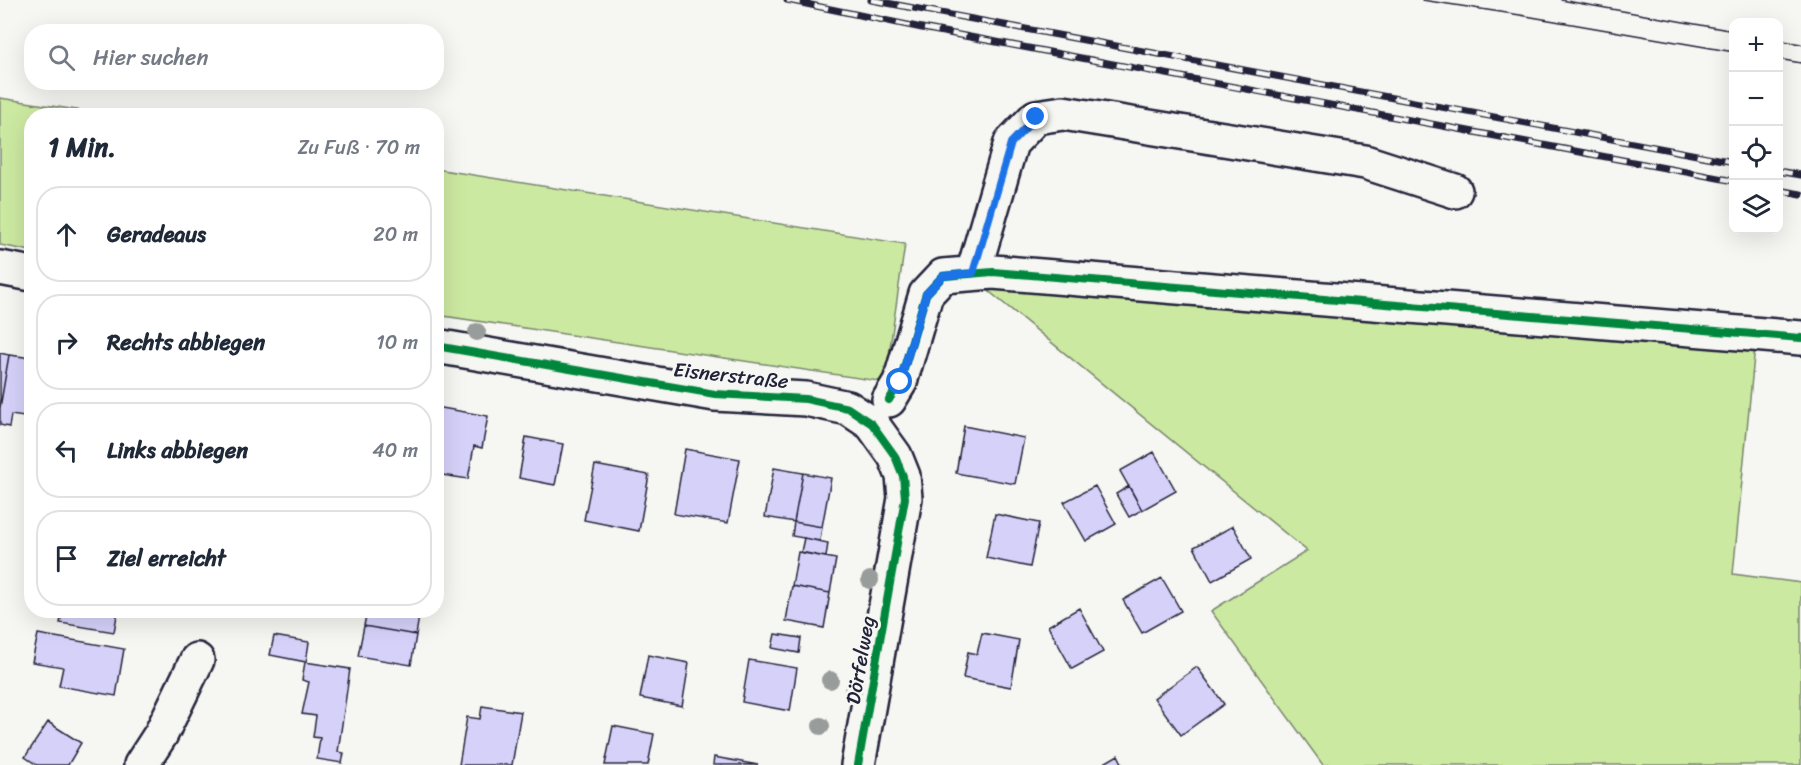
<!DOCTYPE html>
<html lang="de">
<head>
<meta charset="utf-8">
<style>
  :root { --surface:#fff; --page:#f2f2f3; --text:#1f2937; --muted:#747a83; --line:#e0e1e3 }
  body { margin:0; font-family:Sriracha,sans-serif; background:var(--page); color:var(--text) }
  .controls { position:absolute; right:18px; top:18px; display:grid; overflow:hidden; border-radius:12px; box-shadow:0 6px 24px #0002 }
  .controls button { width:54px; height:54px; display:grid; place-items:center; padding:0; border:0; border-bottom:2px solid var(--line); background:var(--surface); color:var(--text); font:30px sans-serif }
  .stop { position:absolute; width:18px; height:18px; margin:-14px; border:4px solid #1a73e8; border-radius:50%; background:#fff }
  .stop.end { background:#1a73e8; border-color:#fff; box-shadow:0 2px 6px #0008 }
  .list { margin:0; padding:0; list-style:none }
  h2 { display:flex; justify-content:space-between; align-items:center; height:78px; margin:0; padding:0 24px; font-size:26px }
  h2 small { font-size:20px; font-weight:400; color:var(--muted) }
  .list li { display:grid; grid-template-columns:39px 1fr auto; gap:18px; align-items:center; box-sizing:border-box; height:96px; margin:0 12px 12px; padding:0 12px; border:2px solid var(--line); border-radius:24px }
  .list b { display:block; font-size:22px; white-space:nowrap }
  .list em { font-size:20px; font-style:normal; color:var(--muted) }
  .icon { flex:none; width:33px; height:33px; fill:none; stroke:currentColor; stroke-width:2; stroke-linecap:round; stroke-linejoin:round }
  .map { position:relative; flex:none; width:1801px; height:765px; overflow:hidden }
  .search { position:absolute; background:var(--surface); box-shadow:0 6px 24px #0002; left:24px; top:24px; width:420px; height:66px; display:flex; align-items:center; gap:15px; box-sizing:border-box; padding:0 21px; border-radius:24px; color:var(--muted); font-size:22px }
  .panel { position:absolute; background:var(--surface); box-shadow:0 6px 24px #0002; left:24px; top:108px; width:420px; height:510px; border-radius:24px }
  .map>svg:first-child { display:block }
  .green { fill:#cce9a1; stroke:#77866e; stroke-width:1.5 }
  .building { fill:#d6d1f9; stroke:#22223b; stroke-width:1.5 }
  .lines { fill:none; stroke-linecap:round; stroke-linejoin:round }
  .minor-casing { stroke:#22223b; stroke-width:38 }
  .minor { stroke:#f6f6f2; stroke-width:33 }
  .tram { stroke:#22223b; stroke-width:1.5 }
  .rail-casing { stroke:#22223b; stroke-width:7 }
  .rail { stroke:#f6f6f2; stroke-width:4.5; stroke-dasharray:14; stroke-linecap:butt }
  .cycleway-casing { stroke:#f6f6f2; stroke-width:11 }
  .cycleway { stroke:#00873e; stroke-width:8 }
  .tree { fill:#989d9b }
  .route { stroke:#1a73e8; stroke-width:8 }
  .labels { text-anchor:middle; stroke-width:6; stroke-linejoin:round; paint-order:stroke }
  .street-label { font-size:20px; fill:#22223b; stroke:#f6f6f2 }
</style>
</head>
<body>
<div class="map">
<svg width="1801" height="765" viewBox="0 0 1801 765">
  <rect width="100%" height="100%" fill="#f6f6f2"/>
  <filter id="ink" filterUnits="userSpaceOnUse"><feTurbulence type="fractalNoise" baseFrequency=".0167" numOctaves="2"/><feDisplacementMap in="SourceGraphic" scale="12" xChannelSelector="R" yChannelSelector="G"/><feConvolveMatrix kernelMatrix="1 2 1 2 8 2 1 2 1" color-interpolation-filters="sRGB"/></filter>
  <g filter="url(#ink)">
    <path class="green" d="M 0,98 L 109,115 L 32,116 L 31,251 L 0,245 Z
      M 436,169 L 905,244 L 885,382 L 437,315 Z
      M 980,284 L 1755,346 L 1733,574 L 1801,583 L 1801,765 L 1323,765 L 1211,611 L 1307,551 Z"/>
    <path class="building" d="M 0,353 L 9,355 L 0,408 Z
      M 9,355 L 32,358 L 32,371 L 24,417 L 11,415 L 9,427 L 0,425 L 0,408 Z
      M 436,407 L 488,416 L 482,448 L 474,446 L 468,479 L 436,474 Z
      M 964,426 L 1024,438 L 1015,484 L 956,473 Z
      M 526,437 L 563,444 L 555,485 L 519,478 Z
      M 685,449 L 740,459 L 728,523 L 674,514 Z
      M 1154,452 L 1176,491 L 1142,510 L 1120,471 Z
      M 595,465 L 649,475 L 639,531 L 584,520 Z
      M 774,468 L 803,473 L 794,522 L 765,517 Z
      M 803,473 L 831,478 L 822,527 L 794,522 Z
      M 1095,486 L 1116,524 L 1086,541 L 1064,502 Z
      M 1129,486 L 1142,510 L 1129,517 L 1116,494 Z
      M 995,514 L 1039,523 L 1030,567 L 986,558 Z
      M 794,522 L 822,527 L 820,541 L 792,536 Z
      M 1233,526 L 1251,559 L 1212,581 L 1194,547 Z
      M 804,538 L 828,543 L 826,557 L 801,552 Z
      M 798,552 L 836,559 L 830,593 L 792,586 Z
      M 1162,578 L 1181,611 L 1142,633 L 1123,600 Z
      M 792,586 L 830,593 L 824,628 L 786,621 Z
      M 1079,608 L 1103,652 L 1072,669 L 1048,626 Z
      M 63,610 L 118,610 L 114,632 L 60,623 Z
      M 367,610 L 420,610 L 416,635 L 364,626 Z
      M 364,626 L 416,635 L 411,665 L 358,656 Z
      M 982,633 L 1019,640 L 1011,687 L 963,678 L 968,652 L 977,654 Z
      M 38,634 L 124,649 L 116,696 L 59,686 L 63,667 L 32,662 Z
      M 775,634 L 801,638 L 799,653 L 772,648 Z
      M 274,636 L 309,642 L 306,662 L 270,655 Z
      M 648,655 L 689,663 L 682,706 L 640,698 Z
      M 749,660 L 797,668 L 790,711 L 742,702 Z
      M 305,662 L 350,669 L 338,752 L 344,753 L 342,763 L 317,759 L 320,738 L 313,737 L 316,716 L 302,714 L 309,682 L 302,680 Z
      M 1197,667 L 1224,704 L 1181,735 L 1154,698 Z
      M 482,706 L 521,712 L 512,765 L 459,765 L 467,717 L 480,719 Z
      M 48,722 L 81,743 L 68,765 L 37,765 L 25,757 Z
      M 613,726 L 654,734 L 648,765 L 605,765 Z
      M 1118,755 L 1123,765 L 1101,765 Z
      M 714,757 L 758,765 L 713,765 Z"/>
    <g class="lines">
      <defs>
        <path id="minor" d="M 0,268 L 32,274
          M 973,273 L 1011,143 L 1036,117 L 1063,113 L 1365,162 L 1455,191
          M 436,346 L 715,394 L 806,399 L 848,408 L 872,424 L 895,456 L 903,476 L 905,498 L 858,765
          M 889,400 L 900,382 L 926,294 L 943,276 L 993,272 L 1801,338
          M 141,765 L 161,734 L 197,660"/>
      </defs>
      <use href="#minor" class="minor-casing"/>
      <use href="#minor" class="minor"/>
      <path class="tram" d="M 1422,0 L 1520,15 L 1734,52
        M 1561,0 L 1734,31
        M 1778,40 L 1801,44
        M 1778,59 L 1801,63"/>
      <defs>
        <path id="rail" d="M 787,0 L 922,28 L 1734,181
          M 871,0 L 1734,162
          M 1778,171 L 1801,175
          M 1778,190 L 1801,194"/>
      </defs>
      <use href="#rail" class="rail-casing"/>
      <use href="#rail" class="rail"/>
      <defs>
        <path id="cycleway" d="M 436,346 L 715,394 L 806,399 L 848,408 L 872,424 L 895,456 L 903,476 L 905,498 L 858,765
          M 889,400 L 900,382 L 926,294 L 943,276 L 993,272 L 1801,338"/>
      </defs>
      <use href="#cycleway" class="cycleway-casing"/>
      <use href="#cycleway" class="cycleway"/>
    </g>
    <g class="tree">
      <circle cx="477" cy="332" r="9"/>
      <circle cx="870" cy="580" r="9"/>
      <circle cx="830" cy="680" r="9"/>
      <circle cx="853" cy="691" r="9"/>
      <circle cx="821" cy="726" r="9"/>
    </g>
  </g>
  <g class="lines" filter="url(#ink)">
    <path class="route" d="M 900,382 L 926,294 L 943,276 L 973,273 L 1011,143 L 1036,117"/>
  </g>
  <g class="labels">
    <g class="street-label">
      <text transform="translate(731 375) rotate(6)" y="7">Eisnerstraße</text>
      <text transform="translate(860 660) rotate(-80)" y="7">Dörfelweg</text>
    </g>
  </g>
</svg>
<div class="controls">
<button>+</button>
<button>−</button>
<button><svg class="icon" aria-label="locate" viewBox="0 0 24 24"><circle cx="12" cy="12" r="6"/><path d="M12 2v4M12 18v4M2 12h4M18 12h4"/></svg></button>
<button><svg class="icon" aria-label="layers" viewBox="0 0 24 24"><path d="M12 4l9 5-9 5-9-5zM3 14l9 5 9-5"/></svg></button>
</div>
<div class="stop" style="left:900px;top:382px"></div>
<div class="stop end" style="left:1036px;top:117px"></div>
<div class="search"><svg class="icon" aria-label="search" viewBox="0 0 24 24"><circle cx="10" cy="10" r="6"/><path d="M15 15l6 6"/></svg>Hier suchen</div>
<section class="panel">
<h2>1 Min.<small>Zu Fuß · 70 m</small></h2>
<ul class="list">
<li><svg class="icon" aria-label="ahead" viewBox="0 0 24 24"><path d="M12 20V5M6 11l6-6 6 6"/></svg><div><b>Geradeaus</b></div><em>20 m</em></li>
<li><svg class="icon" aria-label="right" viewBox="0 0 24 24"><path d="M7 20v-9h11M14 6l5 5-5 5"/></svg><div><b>Rechts abbiegen</b></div><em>10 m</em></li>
<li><svg class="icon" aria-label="left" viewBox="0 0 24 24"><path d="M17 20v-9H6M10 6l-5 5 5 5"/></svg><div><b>Links abbiegen</b></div><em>40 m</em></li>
<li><svg class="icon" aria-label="arrive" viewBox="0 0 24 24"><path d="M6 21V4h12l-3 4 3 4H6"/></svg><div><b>Ziel erreicht</b></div></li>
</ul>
</section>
</div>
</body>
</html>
